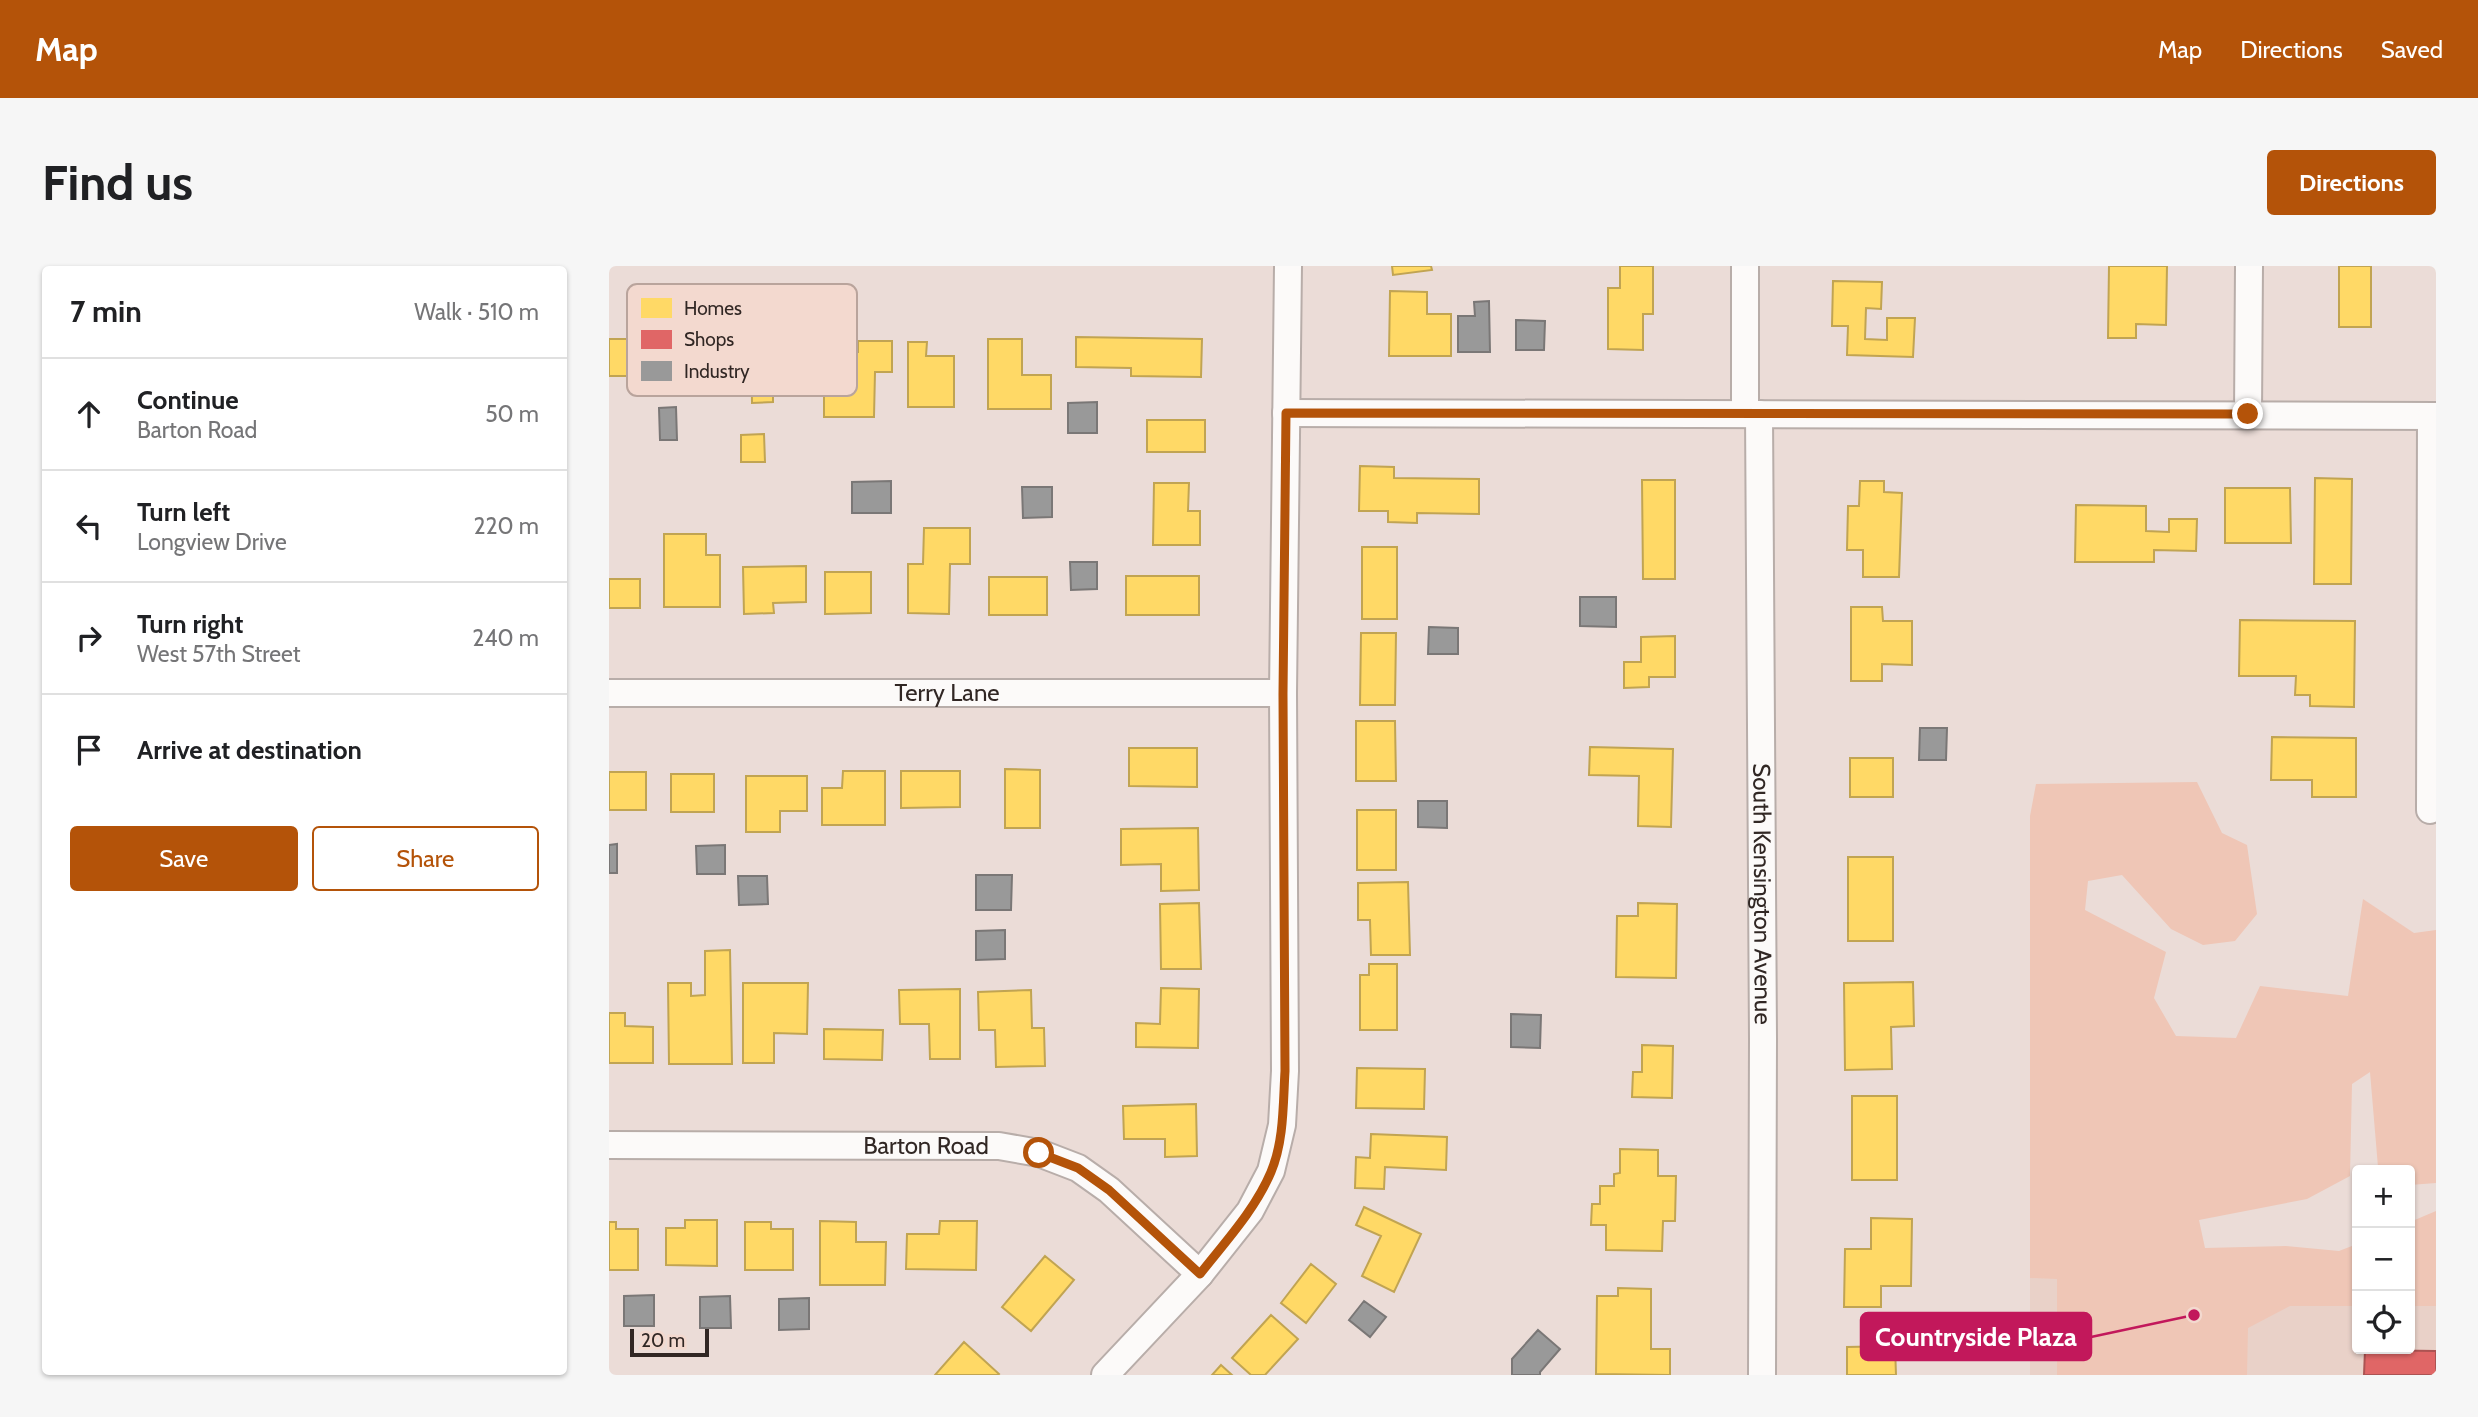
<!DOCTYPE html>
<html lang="en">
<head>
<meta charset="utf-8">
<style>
  :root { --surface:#fff; --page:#f6f6f6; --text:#202124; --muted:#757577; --line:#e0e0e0; --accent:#b45309 }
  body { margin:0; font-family:Cabin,sans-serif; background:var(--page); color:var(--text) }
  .controls { position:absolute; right:21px; bottom:21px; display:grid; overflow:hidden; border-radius:7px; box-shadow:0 2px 5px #0004 }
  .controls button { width:63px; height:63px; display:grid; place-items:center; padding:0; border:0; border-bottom:2px solid var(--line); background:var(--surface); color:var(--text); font:35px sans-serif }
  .scale { position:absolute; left:21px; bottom:18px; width:79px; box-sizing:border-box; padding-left:7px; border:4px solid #312724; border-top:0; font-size:19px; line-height:24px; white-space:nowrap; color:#312724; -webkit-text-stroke:5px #f3d9cf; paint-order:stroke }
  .stop { position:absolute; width:21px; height:21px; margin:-16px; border:5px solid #b45309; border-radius:50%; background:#fff }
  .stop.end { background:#b45309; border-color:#fff; box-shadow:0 2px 7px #0008 }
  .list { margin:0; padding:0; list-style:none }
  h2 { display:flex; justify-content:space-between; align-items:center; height:91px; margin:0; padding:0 28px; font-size:30px }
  h2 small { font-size:23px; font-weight:400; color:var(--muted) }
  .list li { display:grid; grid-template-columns:46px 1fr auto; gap:21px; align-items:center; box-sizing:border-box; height:112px; padding:0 28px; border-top:2px solid var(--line) }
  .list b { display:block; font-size:26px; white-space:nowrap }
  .list p { margin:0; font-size:23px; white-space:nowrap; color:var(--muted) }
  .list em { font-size:23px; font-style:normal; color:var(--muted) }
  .actions { display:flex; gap:14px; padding:21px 28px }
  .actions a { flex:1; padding:16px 0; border:2px solid var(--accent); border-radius:7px; text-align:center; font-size:24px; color:var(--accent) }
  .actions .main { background:var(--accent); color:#fff }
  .icon { flex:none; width:38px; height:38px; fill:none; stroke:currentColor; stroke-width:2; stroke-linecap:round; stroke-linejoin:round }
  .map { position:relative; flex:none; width:1827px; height:1109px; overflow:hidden; border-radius:7px }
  header { display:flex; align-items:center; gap:42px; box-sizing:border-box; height:98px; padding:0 35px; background:var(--accent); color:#fff }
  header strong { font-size:33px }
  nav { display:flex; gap:38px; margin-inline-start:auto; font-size:24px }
  .intro { display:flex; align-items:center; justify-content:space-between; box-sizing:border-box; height:168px; padding:0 42px }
  h1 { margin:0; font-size:49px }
  .button { padding:18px 32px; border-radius:7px; background:var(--accent); color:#fff; font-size:24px; font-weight:700 }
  main { display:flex; gap:42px; padding:0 42px }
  aside { flex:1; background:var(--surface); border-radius:7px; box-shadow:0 2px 5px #0004 }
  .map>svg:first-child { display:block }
  .built { fill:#e9d1c8 }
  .green { fill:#efc6b6 }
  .homes { fill:#ffd966; stroke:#c1a452; stroke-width:2 }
  .shops { fill:#e06666; stroke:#ac5352; stroke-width:2 }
  .industry { fill:#999; stroke:#7a7776; stroke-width:2 }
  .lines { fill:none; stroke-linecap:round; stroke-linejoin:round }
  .minor-casing { stroke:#b8ada9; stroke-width:30 }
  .minor { stroke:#fcfaf9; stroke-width:26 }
  .route { stroke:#b45309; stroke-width:9 }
  .labels { text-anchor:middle; stroke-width:7; stroke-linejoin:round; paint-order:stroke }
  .street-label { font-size:24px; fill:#312724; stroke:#f3d9cf }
  .key { fill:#f3d9cf; stroke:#b9a49c; stroke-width:2 }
  .key-label { font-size:19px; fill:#312724 }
  .leader { fill:none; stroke:#c2185b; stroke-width:2.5 }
  .callout-dot { fill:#c2185b; stroke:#f3d9cf; stroke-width:2.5 }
  .callout { fill:#c2185b; stroke:#c2185b; stroke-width:2.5 }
  .callout-label { font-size:26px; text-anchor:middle; font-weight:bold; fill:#fff }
</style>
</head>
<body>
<header>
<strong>Map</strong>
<nav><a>Map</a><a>Directions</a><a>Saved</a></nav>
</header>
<div class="intro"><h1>Find us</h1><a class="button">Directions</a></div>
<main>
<aside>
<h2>7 min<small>Walk · 510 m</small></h2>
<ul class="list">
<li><svg class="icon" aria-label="ahead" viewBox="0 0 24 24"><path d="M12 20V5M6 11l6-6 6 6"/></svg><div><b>Continue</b><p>Barton Road</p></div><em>50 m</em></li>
<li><svg class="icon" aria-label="left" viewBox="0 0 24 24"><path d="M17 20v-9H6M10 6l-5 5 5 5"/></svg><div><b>Turn left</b><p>Longview Drive</p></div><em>220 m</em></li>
<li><svg class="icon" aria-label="right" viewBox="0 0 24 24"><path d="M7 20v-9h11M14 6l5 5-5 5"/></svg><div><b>Turn right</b><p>West 57th Street</p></div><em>240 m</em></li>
<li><svg class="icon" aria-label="arrive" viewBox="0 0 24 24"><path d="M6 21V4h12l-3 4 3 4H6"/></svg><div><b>Arrive at destination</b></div></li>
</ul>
<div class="actions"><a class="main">Save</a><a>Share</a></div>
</aside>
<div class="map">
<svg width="1827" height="1109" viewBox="0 0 1827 1109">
  <rect width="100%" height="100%" fill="#ebdcd7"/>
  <path class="built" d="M 1421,1012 L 1748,1014 L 1748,1083 L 1801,1083 L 1801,1014 L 1827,1015 L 1827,1109 L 1421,1109 Z"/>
  <path class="green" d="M 1588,516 L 1613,567 L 1638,579 L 1648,648 L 1626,675 L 1594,679 L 1562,663 L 1513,609 L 1479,615 L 1476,644 L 1557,686 L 1545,732 L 1567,770 L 1627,772 L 1651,720 L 1739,730 L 1754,633 L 1805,667 L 1827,664 L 1827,917 L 1801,919 L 1801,904 L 1775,904 L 1769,901 L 1761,806 L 1743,818 L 1741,910 L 1698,933 L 1590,954 L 1596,982 L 1677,980 L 1730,985 L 1748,978 L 1748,1040 L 1681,1040 L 1639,1062 L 1638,1109 L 1448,1109 L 1448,1013 L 1421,1012 L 1421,550 L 1427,518 Z
    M 1827,945 L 1827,1040 L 1801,1040 L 1801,956 Z"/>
  <path class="homes" d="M 783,0 L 822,0 L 823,4 L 784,9 Z
    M 1011,0 L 1044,0 L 1044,48 L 1034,48 L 1034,84 L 999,83 L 999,22 L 1011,22 Z
    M 1500,0 L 1558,0 L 1557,59 L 1527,58 L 1527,72 L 1499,72 Z
    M 1730,0 L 1762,0 L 1762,61 L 1730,61 Z
    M 1224,15 L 1273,16 L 1272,43 L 1257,42 L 1256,73 L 1278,74 L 1278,52 L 1306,52 L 1304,91 L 1238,89 L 1239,60 L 1223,60 Z
    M 781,25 L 818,26 L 818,48 L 842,48 L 842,90 L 780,90 Z
    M 467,71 L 593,73 L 592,111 L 522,110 L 522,102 L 467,101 Z
    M 142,72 L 193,72 L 193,114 L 164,115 L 164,136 L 143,137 Z
    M 0,73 L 35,73 L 35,110 L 0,110 Z
    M 379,73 L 413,73 L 413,109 L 442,109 L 442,143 L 379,143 Z
    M 249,75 L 283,75 L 283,106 L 266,106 L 265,151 L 215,151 L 215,85 L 249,86 Z
    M 299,76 L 318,76 L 317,90 L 345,90 L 345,141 L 299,141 Z
    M 538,154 L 596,154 L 596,186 L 538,186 Z
    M 155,168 L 156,196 L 132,196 L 132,169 Z
    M 751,200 L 785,201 L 785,212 L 870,213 L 870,248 L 808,247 L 808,257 L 779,256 L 779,245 L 750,245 Z
    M 1706,212 L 1743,213 L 1742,318 L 1705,318 Z
    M 1033,214 L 1066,214 L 1066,313 L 1034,313 Z
    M 1251,215 L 1275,215 L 1275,226 L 1293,227 L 1290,311 L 1254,311 L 1254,284 L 1238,284 L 1239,240 L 1250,240 Z
    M 545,217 L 580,217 L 579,245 L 591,245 L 591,279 L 544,279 Z
    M 1616,222 L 1681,222 L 1682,277 L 1616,277 Z
    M 1467,239 L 1537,240 L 1537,265 L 1560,266 L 1560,253 L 1588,253 L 1587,285 L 1545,284 L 1545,296 L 1466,296 Z
    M 315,262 L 361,262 L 361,298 L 341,298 L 340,348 L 299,347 L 299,298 L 314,298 Z
    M 55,268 L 97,268 L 97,289 L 111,289 L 111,341 L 55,341 Z
    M 753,281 L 788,281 L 788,353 L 753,353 Z
    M 197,300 L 197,336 L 164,337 L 165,347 L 135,348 L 134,301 Z
    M 216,306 L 262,306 L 262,347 L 216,348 Z
    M 517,310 L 590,310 L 590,349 L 517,349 Z
    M 380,311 L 438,311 L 438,349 L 380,349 Z
    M 0,313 L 31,313 L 31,342 L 0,342 Z
    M 1242,341 L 1273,341 L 1274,355 L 1303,355 L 1303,399 L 1273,398 L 1273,415 L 1242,415 Z
    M 1631,354 L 1746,355 L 1745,441 L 1701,440 L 1701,429 L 1686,429 L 1687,410 L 1630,410 Z
    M 752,367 L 787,367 L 786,439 L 751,439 Z
    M 1066,370 L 1066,411 L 1040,411 L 1040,421 L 1015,422 L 1015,396 L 1032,396 L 1032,371 Z
    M 747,455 L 786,455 L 787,515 L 747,515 Z
    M 1663,471 L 1747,472 L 1747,531 L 1703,531 L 1703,514 L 1662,514 Z
    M 981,481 L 1064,483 L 1062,561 L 1029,560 L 1030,510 L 980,509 Z
    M 520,482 L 588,482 L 588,521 L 520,520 Z
    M 1241,492 L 1284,492 L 1284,531 L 1241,531 Z
    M 396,503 L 431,504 L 431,562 L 396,562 Z
    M 234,505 L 276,505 L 276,559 L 213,559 L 213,522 L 233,522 Z
    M 292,505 L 351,505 L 351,541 L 292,542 Z
    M 0,506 L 37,506 L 37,544 L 0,544 Z
    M 62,508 L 105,508 L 105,546 L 62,546 Z
    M 137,510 L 198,510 L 198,545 L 171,545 L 171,566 L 137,566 Z
    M 748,544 L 787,544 L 787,604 L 748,604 Z
    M 589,562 L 590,624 L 552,625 L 552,598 L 512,599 L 512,563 Z
    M 1239,591 L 1284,591 L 1284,675 L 1239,675 Z
    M 799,616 L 801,689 L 762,689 L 761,654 L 749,654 L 749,617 Z
    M 590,637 L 592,703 L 552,703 L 551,638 Z
    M 1029,637 L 1068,638 L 1067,712 L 1007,711 L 1008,650 L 1029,650 Z
    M 121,684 L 123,798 L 60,798 L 59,717 L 82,717 L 82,730 L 96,729 L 96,685 Z
    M 760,698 L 788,698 L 788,764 L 751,764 L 751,709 L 760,709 Z
    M 1304,716 L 1305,760 L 1282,761 L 1283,803 L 1236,804 L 1235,717 Z
    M 134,717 L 199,717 L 198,768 L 165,767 L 165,797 L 134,797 Z
    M 552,722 L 590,723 L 589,782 L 527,781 L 527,757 L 551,758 Z
    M 351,723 L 351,793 L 321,793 L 320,758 L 291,758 L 290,724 Z
    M 422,724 L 423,762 L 435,762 L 436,800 L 387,801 L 386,764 L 370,764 L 369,726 Z
    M 0,747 L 16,747 L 16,760 L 44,761 L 44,797 L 0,797 Z
    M 215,763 L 274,764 L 273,794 L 215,793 Z
    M 1033,779 L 1064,780 L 1063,832 L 1023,831 L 1024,806 L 1033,806 Z
    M 748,802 L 816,803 L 815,843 L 747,842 Z
    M 1243,830 L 1288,830 L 1288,914 L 1243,914 Z
    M 587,838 L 588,890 L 556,891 L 556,873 L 515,873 L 514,840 Z
    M 762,868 L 838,871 L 837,904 L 776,901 L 775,923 L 746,922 L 747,891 L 761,892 Z
    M 1011,883 L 1049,884 L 1049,910 L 1067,910 L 1066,955 L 1054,955 L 1053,985 L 997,984 L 997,959 L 982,959 L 983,938 L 991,938 L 991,920 L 1005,920 L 1005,908 L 1011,907 Z
    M 755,941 L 812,968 L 785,1026 L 753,1010 L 772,970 L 747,959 Z
    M 1262,952 L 1303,953 L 1302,1020 L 1272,1020 L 1272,1041 L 1235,1041 L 1236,983 L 1262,983 Z
    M 76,954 L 108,954 L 108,1000 L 57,999 L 57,962 L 76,962 Z
    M 211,955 L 247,956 L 247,976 L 277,976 L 276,1019 L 211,1019 Z
    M 331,955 L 368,955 L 367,1004 L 297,1003 L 298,968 L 330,968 Z
    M 0,956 L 7,956 L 7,963 L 29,963 L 29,1004 L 0,1004 Z
    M 136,956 L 162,956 L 162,963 L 184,963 L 184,1004 L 136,1004 Z
    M 436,990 L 465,1014 L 422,1065 L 393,1041 Z
    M 702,998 L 727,1018 L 697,1057 L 672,1037 Z
    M 1009,1022 L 1042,1023 L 1042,1083 L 1061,1083 L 1061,1109 L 987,1108 L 988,1030 L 1009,1030 Z
    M 662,1049 L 689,1073 L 656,1109 L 642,1109 L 623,1092 Z
    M 355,1076 L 390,1108 L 389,1109 L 326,1109 Z
    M 1286,1080 L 1287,1109 L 1238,1109 L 1238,1081 Z
    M 612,1099 L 623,1109 L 603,1109 Z"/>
  <path class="shops" d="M 1756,1084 L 1827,1085 L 1827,1109 L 1755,1109 Z"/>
  <path class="industry" d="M 880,35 L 881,86 L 849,86 L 849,50 L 866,50 L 865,36 Z
    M 907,54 L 936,55 L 935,84 L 907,84 Z
    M 488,136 L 488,167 L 459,167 L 459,137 Z
    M 67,141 L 68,174 L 51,174 L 50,142 Z
    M 282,215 L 282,247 L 243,247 L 243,216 Z
    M 413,221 L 443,221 L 443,251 L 414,252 Z
    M 461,296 L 488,296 L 488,323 L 462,324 Z
    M 971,331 L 1007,331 L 1007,361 L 971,360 Z
    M 820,361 L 849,362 L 849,388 L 819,388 Z
    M 1311,462 L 1338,462 L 1337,494 L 1310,494 Z
    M 809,535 L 838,535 L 838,562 L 809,561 Z
    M 8,578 L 8,607 L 0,607 L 0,579 Z
    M 116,579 L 116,608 L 88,608 L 87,580 Z
    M 367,609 L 403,609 L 402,644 L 367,644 Z
    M 129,610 L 158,610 L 159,638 L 130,639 Z
    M 396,664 L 396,693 L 367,694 L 367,665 Z
    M 902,748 L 932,749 L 931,782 L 902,781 Z
    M 45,1029 L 45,1060 L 15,1060 L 15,1030 Z
    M 121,1030 L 122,1062 L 91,1062 L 91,1031 Z
    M 200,1032 L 200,1063 L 170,1064 L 170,1033 Z
    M 755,1035 L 777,1051 L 761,1071 L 740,1054 Z
    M 929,1064 L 951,1083 L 931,1106 L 931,1109 L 903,1109 L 903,1093 Z"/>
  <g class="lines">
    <defs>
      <g id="minor">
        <path d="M 1136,0 L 1136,148"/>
        <path d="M 677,147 L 1827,150"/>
        <path id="s1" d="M 1150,148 L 1154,773 L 1153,1109"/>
        <path d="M 1639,148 L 1640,0"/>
        <path id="s2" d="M 0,427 L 674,427"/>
        <path d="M 1821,544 L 1822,150"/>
        <path id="s3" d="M 0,879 L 390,880 L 430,887 L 469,902 L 500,924 L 591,1008"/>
        <path d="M 496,1109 L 591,1008 L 641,945 L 662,905 L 673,859 L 676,805 L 674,427 L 679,0"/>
      </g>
    </defs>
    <use href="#minor" class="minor-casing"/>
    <use href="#minor" class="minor"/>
  </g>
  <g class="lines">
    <path class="route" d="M 430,887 L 469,902 L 500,924 L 591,1008 C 616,976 646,944 662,906 C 675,875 674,839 676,805 L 674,428 L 677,147 L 1639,148"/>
  </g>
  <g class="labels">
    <g class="street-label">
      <text dy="8" stroke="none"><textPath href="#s2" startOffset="338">Terry Lane</textPath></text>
      <text dy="8" stroke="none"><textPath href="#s1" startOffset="480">South Kensington Avenue</textPath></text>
      <text dy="8" stroke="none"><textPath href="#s3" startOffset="317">Barton Road</textPath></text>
    </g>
  </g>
  <rect x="18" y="18" width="230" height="112" rx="10" class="key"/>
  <rect x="32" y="32" width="31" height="20" fill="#ffd966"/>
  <rect x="32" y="64" width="31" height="19" fill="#e06666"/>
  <rect x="32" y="95" width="31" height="20" fill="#999"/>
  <g class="key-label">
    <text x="75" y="49">Homes</text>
    <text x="75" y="80">Shops</text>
    <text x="75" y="112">Industry</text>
  </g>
  <path class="leader" d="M1585 1049L1482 1071"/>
  <circle class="callout-dot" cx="1585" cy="1049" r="7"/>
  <rect class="callout" x="1252" y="1047" width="230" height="47" rx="7"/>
  <g class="callout-label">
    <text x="1367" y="1080">Countryside Plaza</text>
  </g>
</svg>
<div class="controls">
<button>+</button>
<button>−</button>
<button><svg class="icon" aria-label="locate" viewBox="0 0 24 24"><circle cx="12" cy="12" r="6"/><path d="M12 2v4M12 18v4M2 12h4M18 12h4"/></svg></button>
</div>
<div class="scale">20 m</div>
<div class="stop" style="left:430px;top:887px"></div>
<div class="stop end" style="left:1639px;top:148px"></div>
</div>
</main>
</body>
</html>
